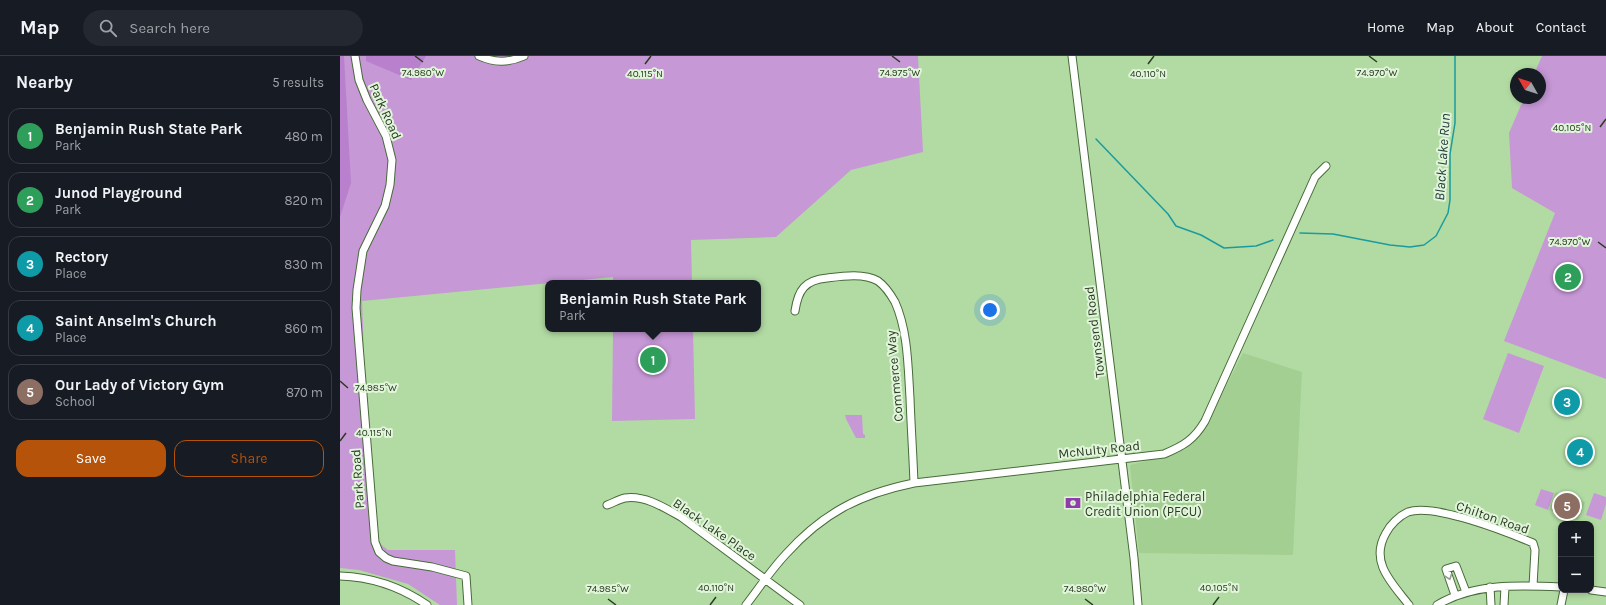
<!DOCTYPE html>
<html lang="en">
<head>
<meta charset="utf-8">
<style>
  :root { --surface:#171b24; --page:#242831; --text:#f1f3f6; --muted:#9ea1a6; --line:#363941; --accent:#b45309 }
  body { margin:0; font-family:Karla,sans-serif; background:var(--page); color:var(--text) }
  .controls { position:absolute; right:12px; bottom:12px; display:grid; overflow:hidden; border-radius:8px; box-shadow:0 2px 6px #0003 }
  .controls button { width:36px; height:36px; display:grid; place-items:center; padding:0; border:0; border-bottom:1px solid var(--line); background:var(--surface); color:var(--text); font:20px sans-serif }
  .compass { position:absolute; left:1170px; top:12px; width:36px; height:36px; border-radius:50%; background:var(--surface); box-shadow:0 2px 6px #0003; rotate:309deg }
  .you { position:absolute; left:650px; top:254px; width:14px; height:14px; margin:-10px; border:3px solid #fff; border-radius:50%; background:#1a73e8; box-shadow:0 0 0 6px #1a73e833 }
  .badge { display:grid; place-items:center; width:26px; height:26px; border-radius:50%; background:var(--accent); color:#fff; font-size:13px; font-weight:700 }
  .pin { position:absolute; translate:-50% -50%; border:2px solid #fff; box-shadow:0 1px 4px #0006 }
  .popup { position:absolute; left:205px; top:224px; width:216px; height:52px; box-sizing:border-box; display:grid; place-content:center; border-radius:8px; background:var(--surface); filter:drop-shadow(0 1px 3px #0005); font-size:13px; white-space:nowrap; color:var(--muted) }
  .popup b { font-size:15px; color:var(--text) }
  .popup::after { content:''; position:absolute; left:50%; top:100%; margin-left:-8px; border:8px solid transparent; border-top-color:var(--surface) }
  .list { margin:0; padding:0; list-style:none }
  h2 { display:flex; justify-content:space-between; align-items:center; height:52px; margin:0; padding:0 16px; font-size:17px }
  h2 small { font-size:13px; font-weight:400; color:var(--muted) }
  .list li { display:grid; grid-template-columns:26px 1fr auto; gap:12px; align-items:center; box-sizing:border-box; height:56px; margin:0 8px 8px; padding:0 8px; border:1px solid var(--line); border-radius:12px }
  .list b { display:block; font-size:15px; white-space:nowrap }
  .list p { margin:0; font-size:13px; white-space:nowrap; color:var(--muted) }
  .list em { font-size:13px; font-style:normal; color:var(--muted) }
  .actions { display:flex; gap:8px; padding:12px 16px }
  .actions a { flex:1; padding:9px 0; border:1px solid var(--accent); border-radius:12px; text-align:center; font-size:14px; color:var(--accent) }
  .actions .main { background:var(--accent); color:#fff }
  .icon { flex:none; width:22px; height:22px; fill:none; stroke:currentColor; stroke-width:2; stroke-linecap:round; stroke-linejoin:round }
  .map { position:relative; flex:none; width:1266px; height:549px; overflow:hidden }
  header { display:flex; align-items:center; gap:24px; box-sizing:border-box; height:56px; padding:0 20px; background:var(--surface); border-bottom:1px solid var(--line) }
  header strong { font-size:19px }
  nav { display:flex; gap:22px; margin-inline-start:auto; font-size:14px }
  .search { width:280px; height:36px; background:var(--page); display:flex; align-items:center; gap:10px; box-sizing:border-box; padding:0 14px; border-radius:22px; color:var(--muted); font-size:15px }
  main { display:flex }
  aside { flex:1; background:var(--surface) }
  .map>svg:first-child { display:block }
  .built { fill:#a3cf92 }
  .green { fill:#c698d6 }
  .forest { fill:#b980cd }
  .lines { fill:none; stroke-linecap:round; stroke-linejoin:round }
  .stream { stroke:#1b9b9d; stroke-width:1.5 }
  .minor-casing { stroke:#476b39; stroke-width:9 }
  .minor { stroke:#fff; stroke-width:7 }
  .oneway { stroke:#959d92 }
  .ticks { fill:none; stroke:#2b3b24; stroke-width:1.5 }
  .labels { text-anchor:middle; stroke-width:4; stroke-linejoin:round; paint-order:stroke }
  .street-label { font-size:13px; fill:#2b3b24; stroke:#e0f5d9 }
  .poi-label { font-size:13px; fill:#2b3b24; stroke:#e0f5d9; text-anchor:start }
  .water-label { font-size:14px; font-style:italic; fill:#243e3e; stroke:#e0f5d9 }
  .ticks-label { font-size:10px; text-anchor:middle; fill:#2b3b24; stroke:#e0f5d9; stroke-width:4; stroke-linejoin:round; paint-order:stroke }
</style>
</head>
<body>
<header>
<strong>Map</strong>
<div class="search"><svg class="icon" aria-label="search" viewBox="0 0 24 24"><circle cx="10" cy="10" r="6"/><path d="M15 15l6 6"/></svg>Search here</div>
<nav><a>Home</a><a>Map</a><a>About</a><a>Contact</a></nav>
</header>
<main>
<aside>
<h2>Nearby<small>5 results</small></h2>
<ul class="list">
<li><span class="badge" style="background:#2e9e5b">1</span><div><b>Benjamin Rush State Park</b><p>Park</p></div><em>480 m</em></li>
<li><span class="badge" style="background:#2e9e5b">2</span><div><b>Junod Playground</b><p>Park</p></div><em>820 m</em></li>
<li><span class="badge" style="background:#0f9aa8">3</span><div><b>Rectory</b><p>Place</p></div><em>830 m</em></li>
<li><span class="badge" style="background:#0f9aa8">4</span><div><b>Saint Anselm's Church</b><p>Place</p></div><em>860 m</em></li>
<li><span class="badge" style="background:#8d6e63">5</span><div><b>Our Lady of Victory Gym</b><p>School</p></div><em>870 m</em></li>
</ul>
<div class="actions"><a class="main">Save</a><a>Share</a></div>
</aside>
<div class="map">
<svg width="1266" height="549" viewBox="0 0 1266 549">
  <rect width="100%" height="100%" fill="#b2dba3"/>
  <path class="built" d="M 903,297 L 962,316 L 953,499 L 799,497 L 790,409 L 826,400 L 845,393 L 854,385 L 867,367 Z
    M 1215,436 L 1245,446 L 1238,464 L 1209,454 Z"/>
  <path class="green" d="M 0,0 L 578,0 L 583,96 L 511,114 L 436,181 L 351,184 L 352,227 L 273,227 L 273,221 L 22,245 L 31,481 L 48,494 L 115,494 L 117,549 L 100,549 L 68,528 L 19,514 L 0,512 Z
    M 1202,0 L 1266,0 L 1266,323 L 1164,285 L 1215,157 L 1172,132 L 1169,77 L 1184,42 L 1200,42 L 1200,18 L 1194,18 Z
    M 273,273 L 353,273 L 355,363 L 272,365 Z
    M 1168,297 L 1204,310 L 1179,377 L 1143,363 Z
    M 505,359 L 522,359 L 523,378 L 525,379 L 525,382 L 516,382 L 506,363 Z
    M 1201,433 L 1214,437 L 1208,454 L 1195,449 Z
    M 1254,437 L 1266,441 L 1266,448 L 1261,464 L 1246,459 Z"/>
  <path class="forest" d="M 0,0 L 4,0 L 11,127 L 0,161 Z
    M 26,0 L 86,0 L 71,24 L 26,5 Z"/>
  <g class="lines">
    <path class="stream" d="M 756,83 L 828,158 L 836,170 L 861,179 L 884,192 L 916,190 L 933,184
      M 960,177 L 993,178 L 1050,189 L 1070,191 L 1084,189 L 1096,180 L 1108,157 L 1110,144 L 1110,98 L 1115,67 L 1115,0"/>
    <defs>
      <path id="minor" d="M 15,0 L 19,24 L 27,44 L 46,80 L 52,104 L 50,129 L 45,150 L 23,195 L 17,234 L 16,252 L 35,486 L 39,496 L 46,502 L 53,505 L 92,511 L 126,520 L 128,549
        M 139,0 C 155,7 168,7 184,0
        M 732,0 L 794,502 L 798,549
        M 455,255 C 458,234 465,224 487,222 C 503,220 524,217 538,225 C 545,230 551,239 555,246 C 568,275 568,311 570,342 C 571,370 573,399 574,427
        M 267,449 C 273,447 279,443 285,442 C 305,439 325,452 341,461 L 460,549
        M 0,520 C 32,521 61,531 87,549
        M 1150,531 L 1151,549
        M 1251,534 L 1266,536
        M 1115,539 L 1106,513 L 1116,510 L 1126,536
        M 406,549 C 419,532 431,514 446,498 C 483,457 520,438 574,427 L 824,398 C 843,390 854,384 865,365 L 975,121 L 986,110
        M 1069,549 C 1052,527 1029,506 1046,477 C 1050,469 1059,460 1068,456 C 1094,447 1167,476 1193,487 L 1195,494 L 1193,530
        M 1097,549 C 1134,527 1179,529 1221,531
        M 1164,549 L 1165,531
        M 1221,549 L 1224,534"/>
    </defs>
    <use href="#minor" class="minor-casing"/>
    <use href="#minor" class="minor"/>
  </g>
  <defs><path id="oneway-chevron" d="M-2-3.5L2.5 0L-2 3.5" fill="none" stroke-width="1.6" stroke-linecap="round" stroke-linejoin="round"/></defs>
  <use class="oneway" href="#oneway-chevron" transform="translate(1109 521) rotate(71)"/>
  <path class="ticks" d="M 75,0 L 83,6M 552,0 L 560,6M 1029,0 L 1037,6M 305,8 L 311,0M 808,8 L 814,0M 1260,71 L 1266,63M 1258,186 L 1266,192M 0,325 L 8,332M 0,385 L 6,377M 268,543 L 276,549M 745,543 L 753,549M 370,549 L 376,541M 873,549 L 879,541"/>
  <defs>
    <symbol id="bank-bare" viewBox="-9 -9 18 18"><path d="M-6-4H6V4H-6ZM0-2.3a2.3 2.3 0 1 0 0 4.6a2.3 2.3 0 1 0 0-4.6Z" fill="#903caa" stroke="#e0f5d9" stroke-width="2.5" paint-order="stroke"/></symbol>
  </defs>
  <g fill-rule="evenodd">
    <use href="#bank-bare" x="722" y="436" width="22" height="22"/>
  </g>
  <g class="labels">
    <g class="street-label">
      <text transform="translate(46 55) rotate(66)" y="5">Park Road</text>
      <text transform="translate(754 276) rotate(-97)" y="5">Townsend Road</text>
      <text transform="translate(554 320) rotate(-95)" y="5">Commerce Way</text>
      <text transform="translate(759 393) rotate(-6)" y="5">McNulty Road</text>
      <text transform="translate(17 423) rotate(-94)" y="5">Park Road</text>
      <text transform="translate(1153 461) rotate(19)" y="5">Chilton Road</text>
      <text transform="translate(375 473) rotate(35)" y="5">Black Lake Place</text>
    </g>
    <g class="poi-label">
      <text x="745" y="445">Philadelphia Federal<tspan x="745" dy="15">Credit Union (PFCU)</tspan></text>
    </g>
    <g class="water-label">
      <text transform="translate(1102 101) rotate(-86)" y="5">Black Lake Run</text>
    </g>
  </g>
  <g class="ticks-label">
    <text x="83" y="20">74.980°W</text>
    <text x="560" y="20">74.975°W</text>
    <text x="1037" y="20">74.970°W</text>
    <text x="305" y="21">40.115°N</text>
    <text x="808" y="21">40.110°N</text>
    <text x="1232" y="75">40.105°N</text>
    <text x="1230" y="189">74.970°W</text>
    <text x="36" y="335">74.985°W</text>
    <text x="34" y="380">40.115°N</text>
    <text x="376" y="535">40.110°N</text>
    <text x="879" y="535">40.105°N</text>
    <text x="268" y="536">74.985°W</text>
    <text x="745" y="536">74.980°W</text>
  </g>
</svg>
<div class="controls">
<button>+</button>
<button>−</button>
</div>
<svg class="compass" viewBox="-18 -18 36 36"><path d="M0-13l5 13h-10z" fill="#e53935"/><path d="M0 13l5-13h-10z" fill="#9ea1a6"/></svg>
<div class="you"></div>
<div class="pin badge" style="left:313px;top:304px;background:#2e9e5b">1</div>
<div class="popup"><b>Benjamin Rush State Park</b>Park</div>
<div class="pin badge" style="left:1228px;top:221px;background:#2e9e5b">2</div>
<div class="pin badge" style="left:1227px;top:346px;background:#0f9aa8">3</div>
<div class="pin badge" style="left:1240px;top:396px;background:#0f9aa8">4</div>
<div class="pin badge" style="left:1227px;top:450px;background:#8d6e63">5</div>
</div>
</main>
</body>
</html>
